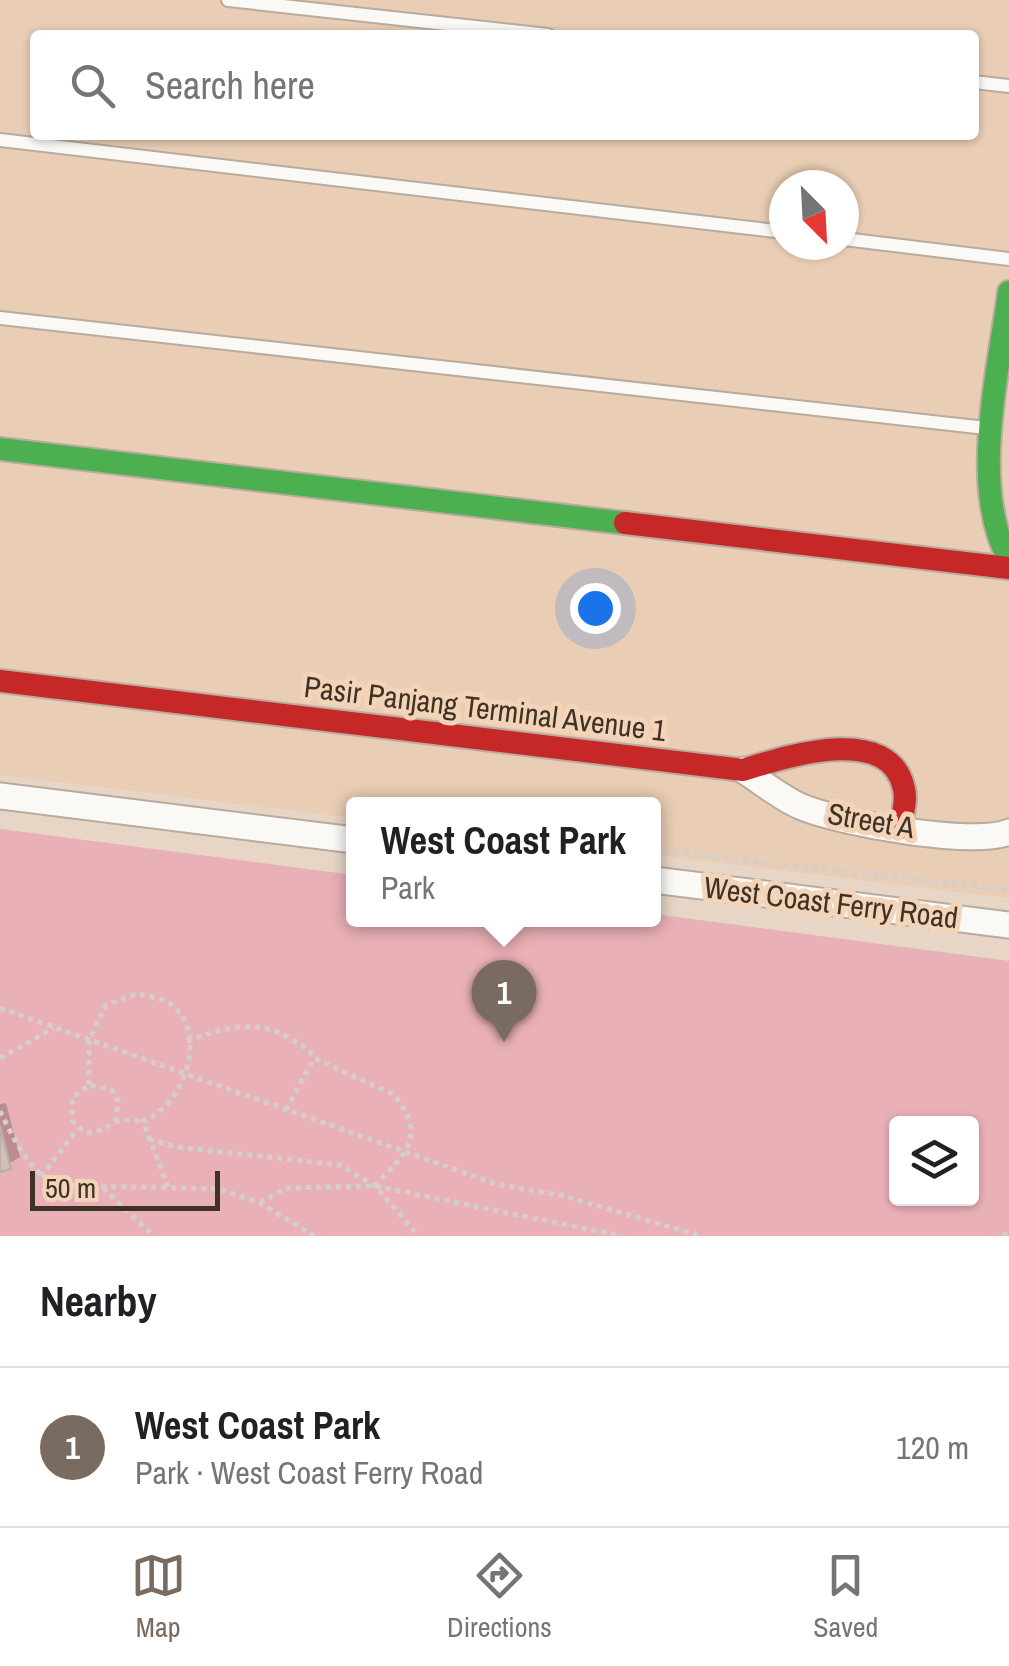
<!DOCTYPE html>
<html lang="en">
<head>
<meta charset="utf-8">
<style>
  :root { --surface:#fff; --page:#f2f2f2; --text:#202124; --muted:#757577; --line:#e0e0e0; --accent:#796b5f }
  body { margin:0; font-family:"Archivo Narrow",sans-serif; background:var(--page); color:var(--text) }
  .controls { position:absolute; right:30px; bottom:30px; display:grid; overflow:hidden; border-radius:10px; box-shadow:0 2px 8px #0004 }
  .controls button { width:90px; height:90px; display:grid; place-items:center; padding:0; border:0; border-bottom:2px solid var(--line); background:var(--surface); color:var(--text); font:50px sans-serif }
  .compass { position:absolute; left:769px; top:170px; width:90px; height:90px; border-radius:50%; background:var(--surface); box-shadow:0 2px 8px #0004; rotate:156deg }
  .scale { position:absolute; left:30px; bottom:25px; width:190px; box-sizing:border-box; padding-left:10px; border:5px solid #3e3227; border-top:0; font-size:28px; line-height:35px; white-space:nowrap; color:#3e3227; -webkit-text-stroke:8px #f4d4b9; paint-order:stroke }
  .you { position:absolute; left:595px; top:608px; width:35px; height:35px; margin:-25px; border:8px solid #fff; border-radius:50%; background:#1a73e8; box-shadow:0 0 0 15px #1a73e833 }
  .badge { display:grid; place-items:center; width:65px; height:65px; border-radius:50%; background:var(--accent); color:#fff; font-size:32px; font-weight:700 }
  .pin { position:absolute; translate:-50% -82px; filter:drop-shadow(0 2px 5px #0008) }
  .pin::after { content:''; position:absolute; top:52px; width:35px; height:30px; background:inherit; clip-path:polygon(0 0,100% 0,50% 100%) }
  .popup { position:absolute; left:346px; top:797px; width:315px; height:130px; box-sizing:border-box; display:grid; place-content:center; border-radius:10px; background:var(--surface); filter:drop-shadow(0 2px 8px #0005); font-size:32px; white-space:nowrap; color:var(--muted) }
  .popup b { font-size:38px; color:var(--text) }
  .popup::after { content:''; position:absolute; left:50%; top:100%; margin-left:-20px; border:20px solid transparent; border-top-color:var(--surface) }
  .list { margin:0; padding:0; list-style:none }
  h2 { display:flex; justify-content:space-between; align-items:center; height:130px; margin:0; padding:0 40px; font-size:42px }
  h2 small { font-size:32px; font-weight:400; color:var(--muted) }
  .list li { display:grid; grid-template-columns:65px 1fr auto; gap:30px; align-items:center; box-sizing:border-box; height:160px; padding:0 40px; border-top:2px solid var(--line) }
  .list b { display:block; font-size:38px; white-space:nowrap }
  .list p { margin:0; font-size:32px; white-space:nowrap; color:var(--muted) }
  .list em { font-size:32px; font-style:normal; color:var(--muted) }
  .icon { flex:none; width:55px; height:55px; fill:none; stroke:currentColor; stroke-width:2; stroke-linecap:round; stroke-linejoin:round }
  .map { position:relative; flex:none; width:1009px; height:1236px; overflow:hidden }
  .search { position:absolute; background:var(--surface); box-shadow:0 2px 8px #0004; left:30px; right:30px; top:30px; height:110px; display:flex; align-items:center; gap:25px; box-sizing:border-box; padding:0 35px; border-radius:10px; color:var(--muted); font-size:38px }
  .sheet { height:290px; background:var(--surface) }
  nav { display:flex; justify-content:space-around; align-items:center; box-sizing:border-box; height:140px; border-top:2px solid var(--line); background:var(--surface); font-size:28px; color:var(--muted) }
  nav a { display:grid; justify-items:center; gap:5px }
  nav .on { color:var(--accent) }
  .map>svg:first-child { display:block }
  .built { fill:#e9cdb4; fill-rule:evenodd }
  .green { fill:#eab0b7; fill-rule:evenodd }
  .shadow { fill:#0003 }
  .building { fill:#d0c0b6; stroke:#beaea5; stroke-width:2.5 }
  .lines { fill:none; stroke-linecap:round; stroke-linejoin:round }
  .lane-casing { stroke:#b8ab9f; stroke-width:16 }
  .street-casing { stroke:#b8ab9f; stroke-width:29 }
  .fast-casing { stroke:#b8ab9f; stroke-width:26 }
  .jam-casing { stroke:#b8ab9f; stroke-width:26 }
  .path { stroke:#d4cfcb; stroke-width:5; stroke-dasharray:5 5; stroke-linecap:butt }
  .lane { stroke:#fbf9f6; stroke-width:12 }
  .street { stroke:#fbf9f6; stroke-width:25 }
  .fast { stroke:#4caf50; stroke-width:22 }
  .jam { stroke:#c62828; stroke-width:22 }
  .labels { text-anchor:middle; stroke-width:10; stroke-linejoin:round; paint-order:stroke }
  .street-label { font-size:30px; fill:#3e3227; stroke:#f4d4b9 }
</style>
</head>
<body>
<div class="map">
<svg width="1009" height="1236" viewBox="0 0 1009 1236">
  <rect width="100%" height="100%" fill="#e7d5c6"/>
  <path class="built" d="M 0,0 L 1009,0 L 1009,898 L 654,855 L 654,804 L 354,804 L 354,818 L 0,775 ZM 35,35 L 974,35 L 974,135 L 35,135 ZM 784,185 L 844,185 L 844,245 L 784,245 Z"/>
  <path class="green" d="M 0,829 L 354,875 L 354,920 L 654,920 L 654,914 L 1009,961 L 1009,1236 L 0,1236 ZM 896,1124 L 972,1124 L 972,1198 L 896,1198 Z"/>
  <path class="shadow" d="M 6,1103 L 20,1157 L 0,1169 L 0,1104 Z"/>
  <path class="building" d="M 0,1126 L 11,1169 L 0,1172 Z"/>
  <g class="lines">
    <defs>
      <path id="lane" d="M 228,0 L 548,35
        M 974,82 L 1009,86
        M 0,140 L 784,232
        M 844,239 L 1009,259
        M 0,318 L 986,428"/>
      <path id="street" d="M 743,770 C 762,782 782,799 802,807 C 840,823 974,847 1009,832
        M 0,796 L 354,840
        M 654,880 L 1009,925"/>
      <path id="fast" d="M 1009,292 C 999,370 969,488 1009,559
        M 0,449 L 625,523"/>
      <path id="jam" d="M 625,523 L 1009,568
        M 0,681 L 743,770 C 782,758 890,721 904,789 C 907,801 902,816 900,828"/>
    </defs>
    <use href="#lane" class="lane-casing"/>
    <use href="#street" class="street-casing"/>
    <use href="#fast" class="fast-casing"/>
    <use href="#jam" class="jam-casing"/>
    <path class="path" d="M 654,850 L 1009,890
      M 0,1008 L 496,1184 L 564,1196 L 701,1236
      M 187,1041 C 222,1029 255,1017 289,1038 C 299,1044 308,1047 314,1058 L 394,1095 C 428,1135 405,1155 375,1185
      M 0,1058 L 54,1028
      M 89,1085 L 89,1041 L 106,1005 L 138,993 C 147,996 160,998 169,1003 C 211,1030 184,1106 143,1121 L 168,1187
      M 286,1110 L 314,1058
      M 0,1111 C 13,1138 28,1168 54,1185 L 219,1189 L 260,1203 L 314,1236
      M 116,1122 L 118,1100 L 111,1090 L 89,1085 L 72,1098 L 72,1120 C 88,1141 98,1131 116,1122 C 122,1119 135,1121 142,1121
      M 149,1139 L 177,1147 L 340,1165 L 375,1186 L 419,1236
      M 41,1177 L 78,1128
      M 103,1188 L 154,1236
      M 260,1203 L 285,1188 L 375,1186 L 622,1236
      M 1003,1236 L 1009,1231"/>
    <use href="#lane" class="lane"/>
    <use href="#street" class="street"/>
    <use href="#fast" class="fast"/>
    <use href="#jam" class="jam"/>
  </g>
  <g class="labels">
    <g class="street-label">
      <text transform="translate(485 709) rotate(7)" y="10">Pasir Panjang Terminal Avenue 1</text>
      <text transform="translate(871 821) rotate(10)" y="10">Street A</text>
      <text transform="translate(831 903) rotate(7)" y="10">West Coast Ferry Road</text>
    </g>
  </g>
</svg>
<div class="controls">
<button><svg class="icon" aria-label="layers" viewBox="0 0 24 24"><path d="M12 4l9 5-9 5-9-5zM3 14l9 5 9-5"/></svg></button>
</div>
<svg class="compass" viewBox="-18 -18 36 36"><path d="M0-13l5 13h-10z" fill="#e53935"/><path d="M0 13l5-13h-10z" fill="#757577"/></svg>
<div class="scale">50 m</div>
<div class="you"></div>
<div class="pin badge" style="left:504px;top:1042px">1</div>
<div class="popup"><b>West Coast Park</b>Park</div>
<div class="search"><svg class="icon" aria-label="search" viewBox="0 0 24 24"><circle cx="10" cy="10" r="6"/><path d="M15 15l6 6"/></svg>Search here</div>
</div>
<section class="sheet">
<h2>Nearby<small></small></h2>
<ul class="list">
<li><span class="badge">1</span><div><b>West Coast Park</b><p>Park · West Coast Ferry Road</p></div><em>120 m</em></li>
</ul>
</section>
<nav>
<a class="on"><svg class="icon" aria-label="map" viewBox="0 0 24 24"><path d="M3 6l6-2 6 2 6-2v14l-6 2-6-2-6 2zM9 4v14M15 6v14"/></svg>Map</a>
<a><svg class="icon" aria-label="directions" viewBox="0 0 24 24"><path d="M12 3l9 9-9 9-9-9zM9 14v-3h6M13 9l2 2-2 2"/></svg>Directions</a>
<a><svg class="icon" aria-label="saved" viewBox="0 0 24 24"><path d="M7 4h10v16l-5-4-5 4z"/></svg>Saved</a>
</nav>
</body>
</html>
